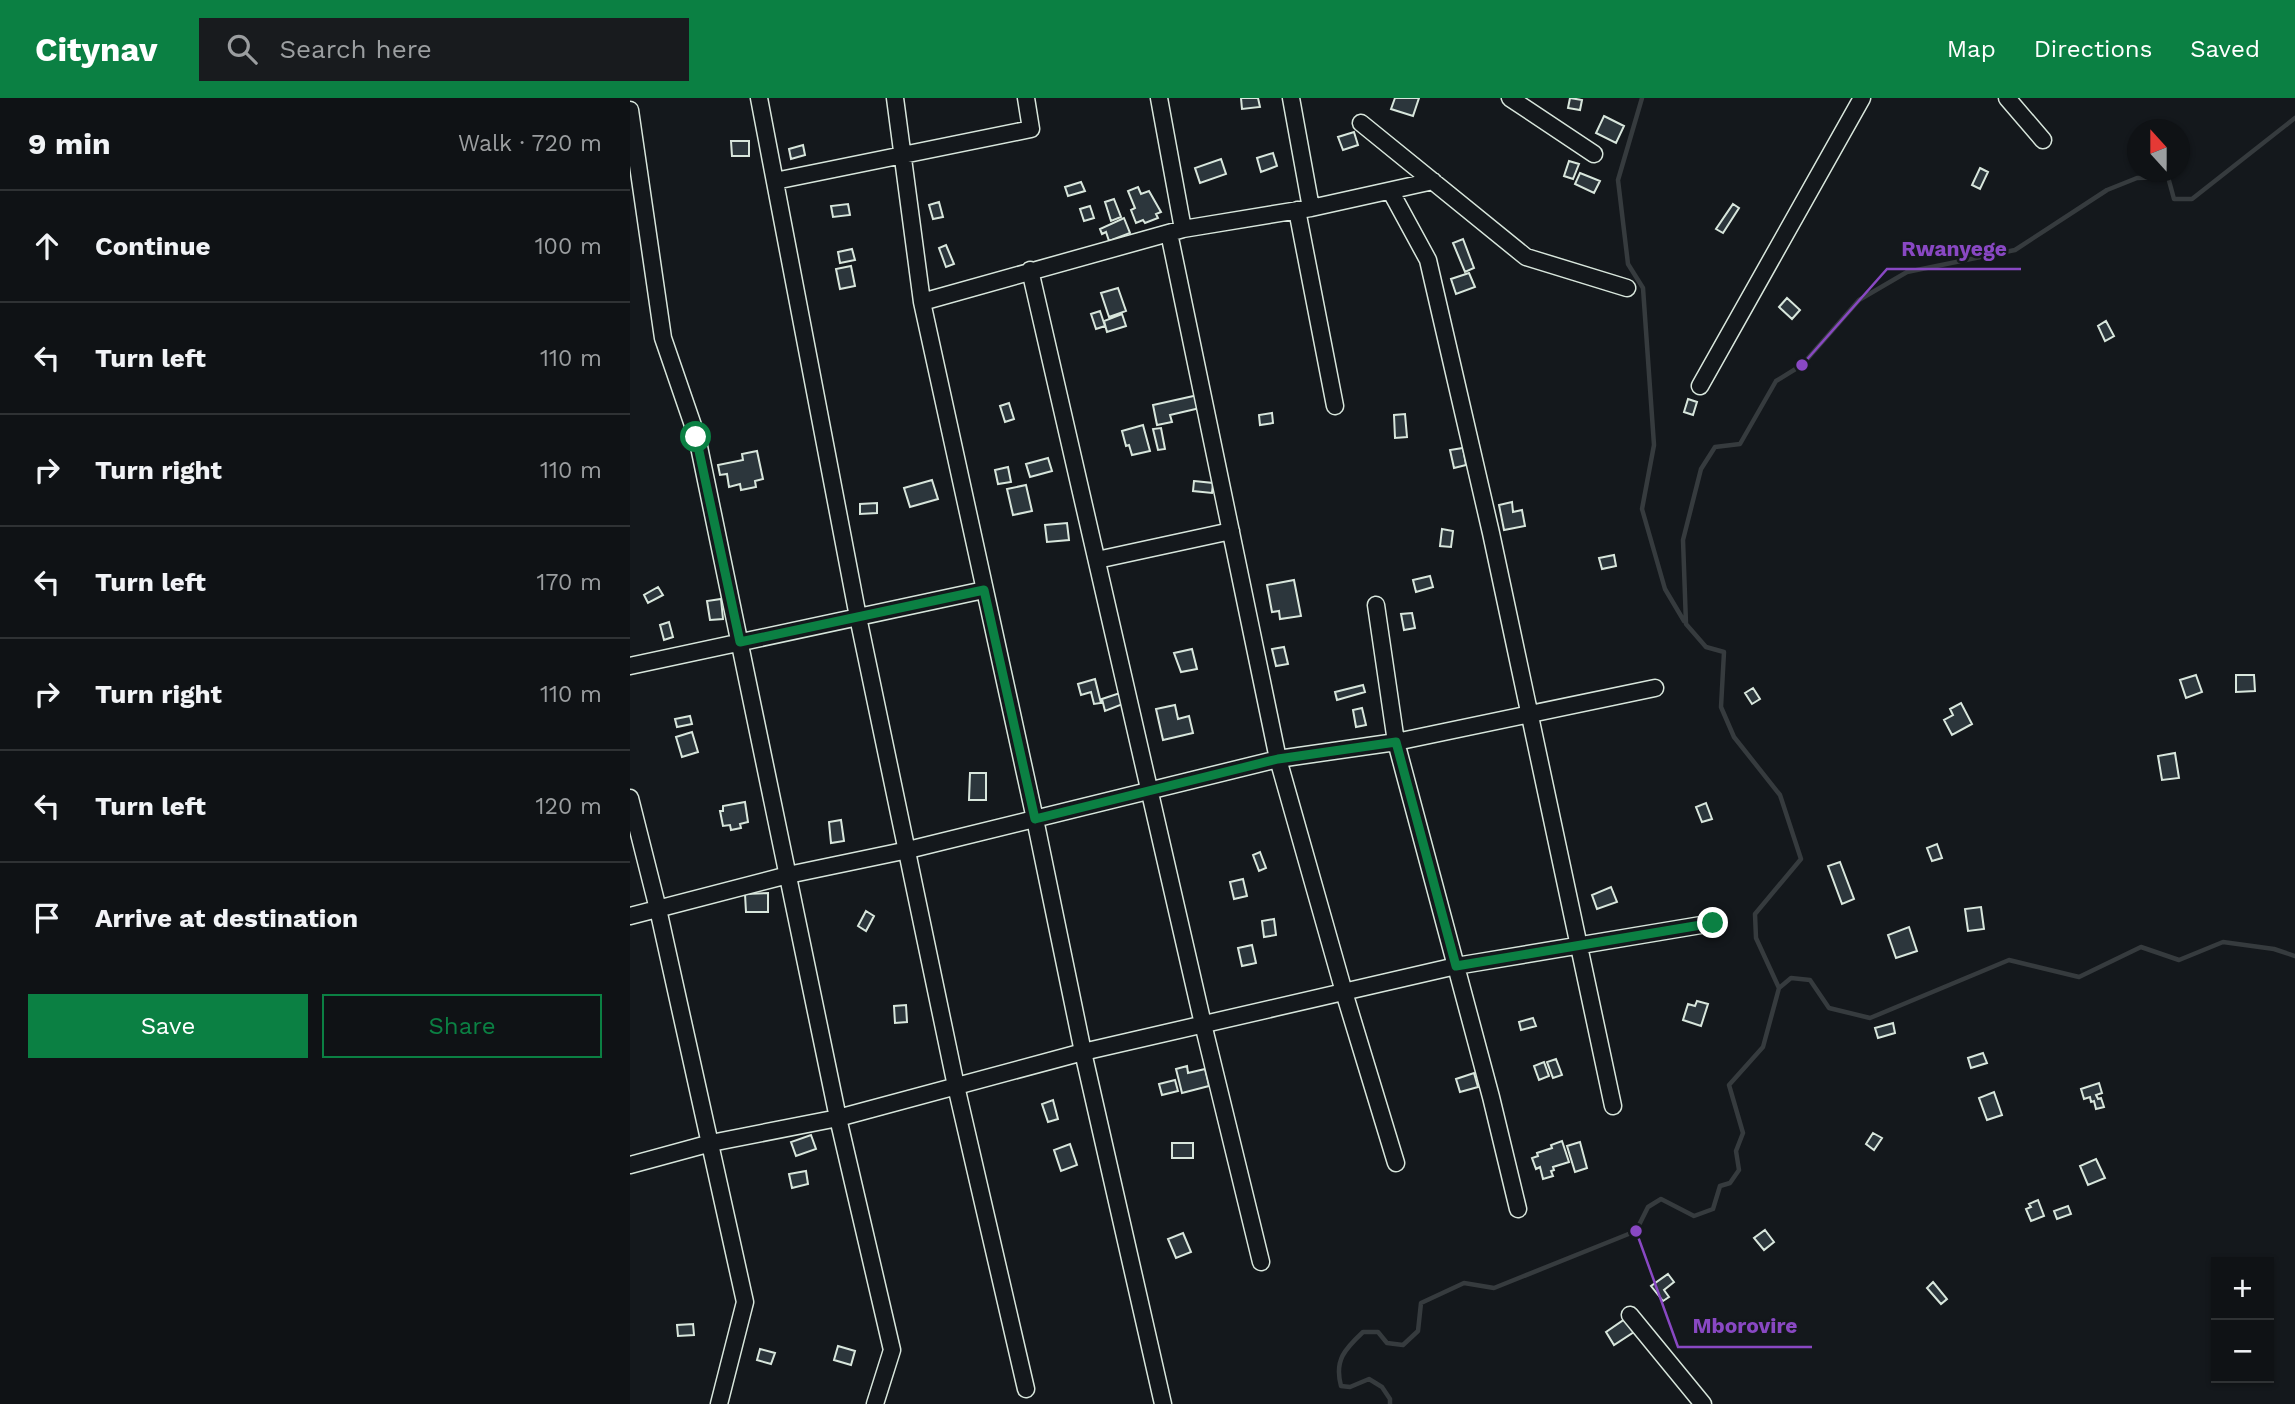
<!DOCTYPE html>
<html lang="en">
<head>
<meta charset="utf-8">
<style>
  :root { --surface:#0f1215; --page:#181b1e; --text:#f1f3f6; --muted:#9b9ea0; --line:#2f3234; --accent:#0b8043 }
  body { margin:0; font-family:"Work Sans",sans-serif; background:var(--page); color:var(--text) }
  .controls { position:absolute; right:21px; bottom:21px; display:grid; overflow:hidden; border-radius:0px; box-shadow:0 2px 5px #0004 }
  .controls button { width:63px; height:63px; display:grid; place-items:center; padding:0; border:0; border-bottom:2px solid var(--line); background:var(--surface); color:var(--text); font:35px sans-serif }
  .compass { position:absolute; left:1497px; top:21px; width:63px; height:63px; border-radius:50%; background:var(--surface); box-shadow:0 2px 5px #0004; rotate:339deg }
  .stop { position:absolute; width:21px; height:21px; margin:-16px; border:5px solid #0b8043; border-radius:50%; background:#fff }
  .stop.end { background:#0b8043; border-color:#fff; box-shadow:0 2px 7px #0008 }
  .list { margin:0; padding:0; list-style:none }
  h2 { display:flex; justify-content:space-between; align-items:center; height:91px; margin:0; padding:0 28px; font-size:30px }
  h2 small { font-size:23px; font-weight:400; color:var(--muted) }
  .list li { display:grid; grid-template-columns:46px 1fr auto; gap:21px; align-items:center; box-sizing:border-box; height:112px; padding:0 28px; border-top:2px solid var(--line) }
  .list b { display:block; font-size:26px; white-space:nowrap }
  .list em { font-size:23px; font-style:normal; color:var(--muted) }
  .actions { display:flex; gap:14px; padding:21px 28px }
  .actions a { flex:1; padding:16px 0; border:2px solid var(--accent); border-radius:0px; text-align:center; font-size:24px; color:var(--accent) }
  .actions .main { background:var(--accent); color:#fff }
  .icon { flex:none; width:38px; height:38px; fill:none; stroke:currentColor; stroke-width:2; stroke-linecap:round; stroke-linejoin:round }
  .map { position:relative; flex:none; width:1665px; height:1306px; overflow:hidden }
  header { display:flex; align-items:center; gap:42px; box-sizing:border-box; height:98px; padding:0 35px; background:var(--accent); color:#fff }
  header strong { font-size:33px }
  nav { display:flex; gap:38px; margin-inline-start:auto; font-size:24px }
  .search { width:490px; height:63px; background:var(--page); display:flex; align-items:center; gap:18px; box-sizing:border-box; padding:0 24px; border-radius:0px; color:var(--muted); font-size:26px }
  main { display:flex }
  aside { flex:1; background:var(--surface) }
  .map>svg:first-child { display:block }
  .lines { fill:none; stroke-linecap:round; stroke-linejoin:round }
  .stream { stroke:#363b3e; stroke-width:4.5 }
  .building { fill:#2c363c; stroke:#d8e6dc; stroke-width:2 }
  .minor-casing { stroke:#d8e6dc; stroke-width:19 }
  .minor { stroke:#14181c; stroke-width:16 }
  .route { stroke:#0b8043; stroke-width:9 }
  .leader { fill:none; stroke:#8948c3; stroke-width:2.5 }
  .callout-dot { fill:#8948c3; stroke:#14181c; stroke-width:2.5 }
  .callout-label { font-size:21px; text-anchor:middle; font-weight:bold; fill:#8948c3; stroke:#14181c; stroke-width:5; stroke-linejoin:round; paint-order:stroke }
</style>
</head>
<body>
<header>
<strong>Citynav</strong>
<div class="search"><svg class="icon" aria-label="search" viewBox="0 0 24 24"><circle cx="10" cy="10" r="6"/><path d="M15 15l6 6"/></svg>Search here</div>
<nav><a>Map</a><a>Directions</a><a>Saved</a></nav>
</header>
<main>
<aside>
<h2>9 min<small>Walk · 720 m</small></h2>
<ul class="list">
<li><svg class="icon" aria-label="ahead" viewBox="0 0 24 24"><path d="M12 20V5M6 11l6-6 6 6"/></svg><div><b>Continue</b></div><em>100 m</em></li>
<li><svg class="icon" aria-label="left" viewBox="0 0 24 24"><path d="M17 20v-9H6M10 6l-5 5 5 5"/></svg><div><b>Turn left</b></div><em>110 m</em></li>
<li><svg class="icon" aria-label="right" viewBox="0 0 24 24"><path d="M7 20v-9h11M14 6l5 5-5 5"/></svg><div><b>Turn right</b></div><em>110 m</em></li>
<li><svg class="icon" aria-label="left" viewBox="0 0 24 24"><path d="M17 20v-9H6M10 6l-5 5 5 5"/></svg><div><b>Turn left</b></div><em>170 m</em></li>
<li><svg class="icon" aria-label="right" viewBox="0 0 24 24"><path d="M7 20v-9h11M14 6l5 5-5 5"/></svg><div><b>Turn right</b></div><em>110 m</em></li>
<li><svg class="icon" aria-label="left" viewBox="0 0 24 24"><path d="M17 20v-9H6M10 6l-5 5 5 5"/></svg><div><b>Turn left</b></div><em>120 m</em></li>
<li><svg class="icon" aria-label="arrive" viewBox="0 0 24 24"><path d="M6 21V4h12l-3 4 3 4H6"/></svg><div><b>Arrive at destination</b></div></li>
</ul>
<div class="actions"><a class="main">Save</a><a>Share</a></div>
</aside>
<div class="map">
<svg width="1665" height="1306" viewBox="0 0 1665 1306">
  <rect width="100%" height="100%" fill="#14181c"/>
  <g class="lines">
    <path class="stream" d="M 1012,0 L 988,82 L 998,166 L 1013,190 L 1024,347 L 1012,411 L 1035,491 L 1054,523
      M 1149,890 L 1126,840 L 1125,816 L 1171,761 L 1150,697 L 1104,639 L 1091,609 L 1094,554 L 1076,549 L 1056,526 L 1053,442 L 1071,371 L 1085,349 L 1110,346 L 1146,283 L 1172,267 L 1229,202 L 1277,174 L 1385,152 L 1477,92 L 1507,80 L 1538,79 L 1544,101 L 1562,101 L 1665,20
      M 760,1306 L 760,1301 L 752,1289 L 739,1281 L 720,1289 L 711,1288 C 704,1262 715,1251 733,1234 L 748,1234 L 757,1245 L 773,1247 L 788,1233 L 791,1205 L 834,1185 L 864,1190 L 1006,1133 L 1018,1109 L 1031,1101 L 1064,1118 L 1083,1111 L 1090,1088 L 1100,1085 L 1109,1072 L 1106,1053 L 1113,1035 L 1099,987 L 1133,949 L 1149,890 L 1161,880 L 1180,882 L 1199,910 L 1240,920 L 1379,862 L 1449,879 L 1511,849 L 1549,862 L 1593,844 L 1644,851 L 1665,858"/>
  </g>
  <path class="building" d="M 611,0 L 628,0 L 630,9 L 612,11 Z
    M 765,0 L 789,0 L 783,18 L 761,11 Z
    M 940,0 L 952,2 L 950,12 L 938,10 Z
    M 974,18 L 994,28 L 986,45 L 966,35 Z
    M 724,34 L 728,47 L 713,52 L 708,39 Z
    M 101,43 L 119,43 L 119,58 L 102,58 Z
    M 173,47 L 175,57 L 161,61 L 159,51 Z
    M 643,55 L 647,68 L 631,74 L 627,60 Z
    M 591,61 L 596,76 L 570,85 L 565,70 Z
    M 939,63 L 949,66 L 943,81 L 934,78 Z
    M 1350,70 L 1358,74 L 1350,91 L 1342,87 Z
    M 950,75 L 970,83 L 964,95 L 945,86 Z
    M 451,84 L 455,93 L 438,98 L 435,89 Z
    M 508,89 L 511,96 L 519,93 L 531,114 L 526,116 L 528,120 L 515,125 L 513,122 L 506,125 L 501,112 L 505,110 L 498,93 Z
    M 484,101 L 491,119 L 481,123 L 475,104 Z
    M 309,104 L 313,119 L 303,121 L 299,107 Z
    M 218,106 L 220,117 L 203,119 L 201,108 Z
    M 1103,106 L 1109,110 L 1093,135 L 1086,131 Z
    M 460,108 L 464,120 L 454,123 L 450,111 Z
    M 494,120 L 500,135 L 479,143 L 476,134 L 472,136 L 470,131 Z
    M 833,141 L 844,170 L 835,174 L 823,145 Z
    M 316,147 L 324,166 L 316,169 L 309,150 Z
    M 222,151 L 225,162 L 210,165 L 208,154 Z
    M 221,168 L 225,188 L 210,191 L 206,171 Z
    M 839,175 L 845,189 L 826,196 L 821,181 Z
    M 488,190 L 496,213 L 479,219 L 471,195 Z
    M 1157,200 L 1170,212 L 1162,221 L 1149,209 Z
    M 470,213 L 475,228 L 466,231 L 461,216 Z
    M 492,216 L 496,228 L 477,234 L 474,223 Z
    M 1476,223 L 1484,238 L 1475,243 L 1468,228 Z
    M 568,297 L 570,310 L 540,317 L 542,324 L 527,327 L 523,307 Z
    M 1058,301 L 1067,304 L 1063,317 L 1054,314 Z
    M 379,305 L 384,321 L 375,324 L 370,308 Z
    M 642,315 L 643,325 L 630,327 L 629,317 Z
    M 775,316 L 777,339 L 765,340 L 764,317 Z
    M 513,327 L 520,353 L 502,357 L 499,347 L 496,348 L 492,333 Z
    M 531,330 L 535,351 L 528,352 L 523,331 Z
    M 833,350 L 836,367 L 824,370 L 820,352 Z
    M 127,353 L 133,381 L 125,383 L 126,389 L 111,392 L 110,386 L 99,389 L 97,376 L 90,377 L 88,367 L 113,362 L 112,356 Z
    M 418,360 L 422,373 L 400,379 L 396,366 Z
    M 378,369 L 381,384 L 368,386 L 365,372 Z
    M 302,382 L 308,401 L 280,409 L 274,390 Z
    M 564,383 L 583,385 L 582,395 L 563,393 Z
    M 396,387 L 402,413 L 383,417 L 377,391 Z
    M 882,404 L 883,414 L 892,412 L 895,428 L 874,432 L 869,407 Z
    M 247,405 L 247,415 L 230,416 L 230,406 Z
    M 437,425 L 439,442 L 417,444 L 415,427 Z
    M 812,431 L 823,433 L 821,449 L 810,448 Z
    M 984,457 L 986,468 L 972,471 L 969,460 Z
    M 800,478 L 803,489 L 786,494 L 783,482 Z
    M 664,482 L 671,518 L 650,521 L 649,513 L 642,514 L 637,487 Z
    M 28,489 L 33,497 L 18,505 L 14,497 Z
    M 91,501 L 93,521 L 80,522 L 77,503 Z
    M 782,515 L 785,530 L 774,532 L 771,516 Z
    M 39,524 L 43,539 L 34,542 L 30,527 Z
    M 654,549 L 658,566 L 646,568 L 642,551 Z
    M 562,551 L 567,571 L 551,574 L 544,555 Z
    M 1566,577 L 1572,594 L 1556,600 L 1550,582 Z
    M 1606,577 L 1624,577 L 1625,593 L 1606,594 Z
    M 465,581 L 471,605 L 464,606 L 461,594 L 451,597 L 448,586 Z
    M 733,587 L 735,594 L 707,602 L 705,594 Z
    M 1123,590 L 1130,601 L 1122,606 L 1115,595 Z
    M 490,595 L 493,606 L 475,613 L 472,601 Z
    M 1331,605 L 1342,626 L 1322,637 L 1314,622 L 1323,617 L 1320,611 Z
    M 545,607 L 548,621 L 559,618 L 563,635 L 533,642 L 526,611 Z
    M 732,610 L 736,627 L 726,629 L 723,612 Z
    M 60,618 L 62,626 L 47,629 L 45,621 Z
    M 62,634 L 68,654 L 52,659 L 46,639 Z
    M 1545,655 L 1549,680 L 1532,682 L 1528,658 Z
    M 340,675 L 356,675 L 356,702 L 339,702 Z
    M 115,704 L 118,724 L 110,726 L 111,730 L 101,732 L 100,727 L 93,728 L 90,713 L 93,713 L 93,708 Z
    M 1076,705 L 1082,721 L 1072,724 L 1066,709 Z
    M 211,722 L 214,743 L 201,745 L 199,724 Z
    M 1307,746 L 1312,760 L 1302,763 L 1297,750 Z
    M 630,754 L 636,770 L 629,773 L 623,757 Z
    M 1210,764 L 1224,801 L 1212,806 L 1198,768 Z
    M 613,781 L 617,798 L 604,801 L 600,784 Z
    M 981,789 L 987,804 L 967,811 L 962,797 Z
    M 138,795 L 138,814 L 116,814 L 115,796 Z
    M 1351,809 L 1354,831 L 1338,833 L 1335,811 Z
    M 236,813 L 244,818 L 236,833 L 228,828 Z
    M 644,821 L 646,837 L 634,839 L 632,823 Z
    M 1279,829 L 1287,853 L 1266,860 L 1258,837 Z
    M 622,847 L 626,865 L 612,868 L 608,850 Z
    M 1067,903 L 1078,906 L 1071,928 L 1053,922 L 1058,906 L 1065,908 Z
    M 276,907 L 277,924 L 265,925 L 264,908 Z
    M 903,920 L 906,928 L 891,932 L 889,924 Z
    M 1263,925 L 1265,935 L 1248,940 L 1245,930 Z
    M 1353,955 L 1357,965 L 1341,970 L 1338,960 Z
    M 926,961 L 932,977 L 923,980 L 917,964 Z
    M 914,964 L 919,978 L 909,982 L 904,968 Z
    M 557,968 L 558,975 L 575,971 L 579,988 L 552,995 L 546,971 Z
    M 844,975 L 848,989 L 830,994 L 826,981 Z
    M 545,982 L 548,993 L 532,997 L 529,986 Z
    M 1469,985 L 1472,995 L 1466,997 L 1468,1001 L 1471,1000 L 1474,1009 L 1466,1011 L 1464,1003 L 1461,1004 L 1460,999 L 1454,1001 L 1451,991 Z
    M 1364,994 L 1372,1017 L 1357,1022 L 1349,1000 Z
    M 423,1002 L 428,1021 L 418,1024 L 412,1006 Z
    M 1243,1035 L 1252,1040 L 1244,1052 L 1236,1046 Z
    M 181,1037 L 186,1051 L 166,1058 L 161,1044 Z
    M 932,1043 L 939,1064 L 923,1069 L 924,1072 L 921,1073 L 923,1078 L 913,1081 L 910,1069 L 906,1071 L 902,1060 L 908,1058 L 907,1055 L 922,1050 L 921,1047 Z
    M 950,1044 L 957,1070 L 945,1074 L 937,1048 Z
    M 542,1045 L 563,1045 L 563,1060 L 542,1060 Z
    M 440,1046 L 447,1067 L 431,1073 L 424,1052 Z
    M 1466,1061 L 1475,1080 L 1458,1087 L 1450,1068 Z
    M 176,1073 L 178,1086 L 162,1090 L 159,1076 Z
    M 1408,1102 L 1414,1118 L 1401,1123 L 1396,1111 L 1401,1109 L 1399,1106 Z
    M 1438,1108 L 1441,1116 L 1427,1121 L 1424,1113 Z
    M 1135,1132 L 1144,1144 L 1134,1152 L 1124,1140 Z
    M 553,1135 L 561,1154 L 546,1160 L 538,1141 Z
    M 1038,1176 L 1044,1184 L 1034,1192 L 1039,1199 L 1033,1203 L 1021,1188 Z
    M 1303,1184 L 1317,1201 L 1311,1206 L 1297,1190 Z
    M 995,1221 L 1004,1234 L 984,1247 L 976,1234 Z
    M 63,1226 L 64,1237 L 48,1238 L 47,1227 Z
    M 208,1248 L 225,1253 L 221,1267 L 204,1262 Z
    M 130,1251 L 145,1255 L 141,1266 L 127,1262 Z"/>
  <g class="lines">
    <defs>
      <path id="minor" d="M 129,0 L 228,519 L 326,988 L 396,1291
        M 265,0 L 292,204 L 405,721 L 453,954 L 533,1306
        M 529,0 L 553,131
        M 661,0 L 681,110
        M 880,0 L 964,56
        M 1377,0 L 1413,42
        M 0,12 L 33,240 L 67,339 L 208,1020 L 262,1252 L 245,1306
        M 731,25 L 896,159 L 997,190
        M 145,83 L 401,31 L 396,0
        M 761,94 L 798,162 L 861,435 L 983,1008
        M 667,112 L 705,308
        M 539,135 L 648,661 L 714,894 L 766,1065
        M 400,172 L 573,926 L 631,1164
        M 292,204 L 553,131 L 681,110 L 803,83
        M 1070,288 L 1232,0
        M 467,462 L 601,433
        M 746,507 L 766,644 L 861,999 L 888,1111
        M 0,568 L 354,492
        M 0,700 L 28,811 L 115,1204 L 89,1306
        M 0,818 L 158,777 L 278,752 L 648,661 L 766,644 L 1025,590
        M 0,1067 L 81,1045 L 208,1020 L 453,954 L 826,868 L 1083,825
        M 1000,1217 L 1073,1306"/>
    </defs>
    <use href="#minor" class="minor-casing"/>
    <use href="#minor" class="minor"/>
  </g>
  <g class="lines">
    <path class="route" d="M 66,339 L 110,544 L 354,492 L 405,721 L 648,661 L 766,644 L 826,868 L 1083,825"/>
  </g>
  <path class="leader" d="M1172 267L1257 171H1391M1006 1133L1048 1249H1182"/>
  <g class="callout-dot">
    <circle cx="1172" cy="267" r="7"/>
    <circle cx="1006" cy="1133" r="7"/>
  </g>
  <g class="callout-label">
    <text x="1324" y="158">Rwanyege</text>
    <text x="1115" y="1235">Mborovire</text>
  </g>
</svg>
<div class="controls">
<button>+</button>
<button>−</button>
</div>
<svg class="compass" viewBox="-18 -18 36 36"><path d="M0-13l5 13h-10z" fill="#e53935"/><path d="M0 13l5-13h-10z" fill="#9b9ea0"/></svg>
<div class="stop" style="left:66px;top:339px"></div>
<div class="stop end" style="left:1083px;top:825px"></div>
</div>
</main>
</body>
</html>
